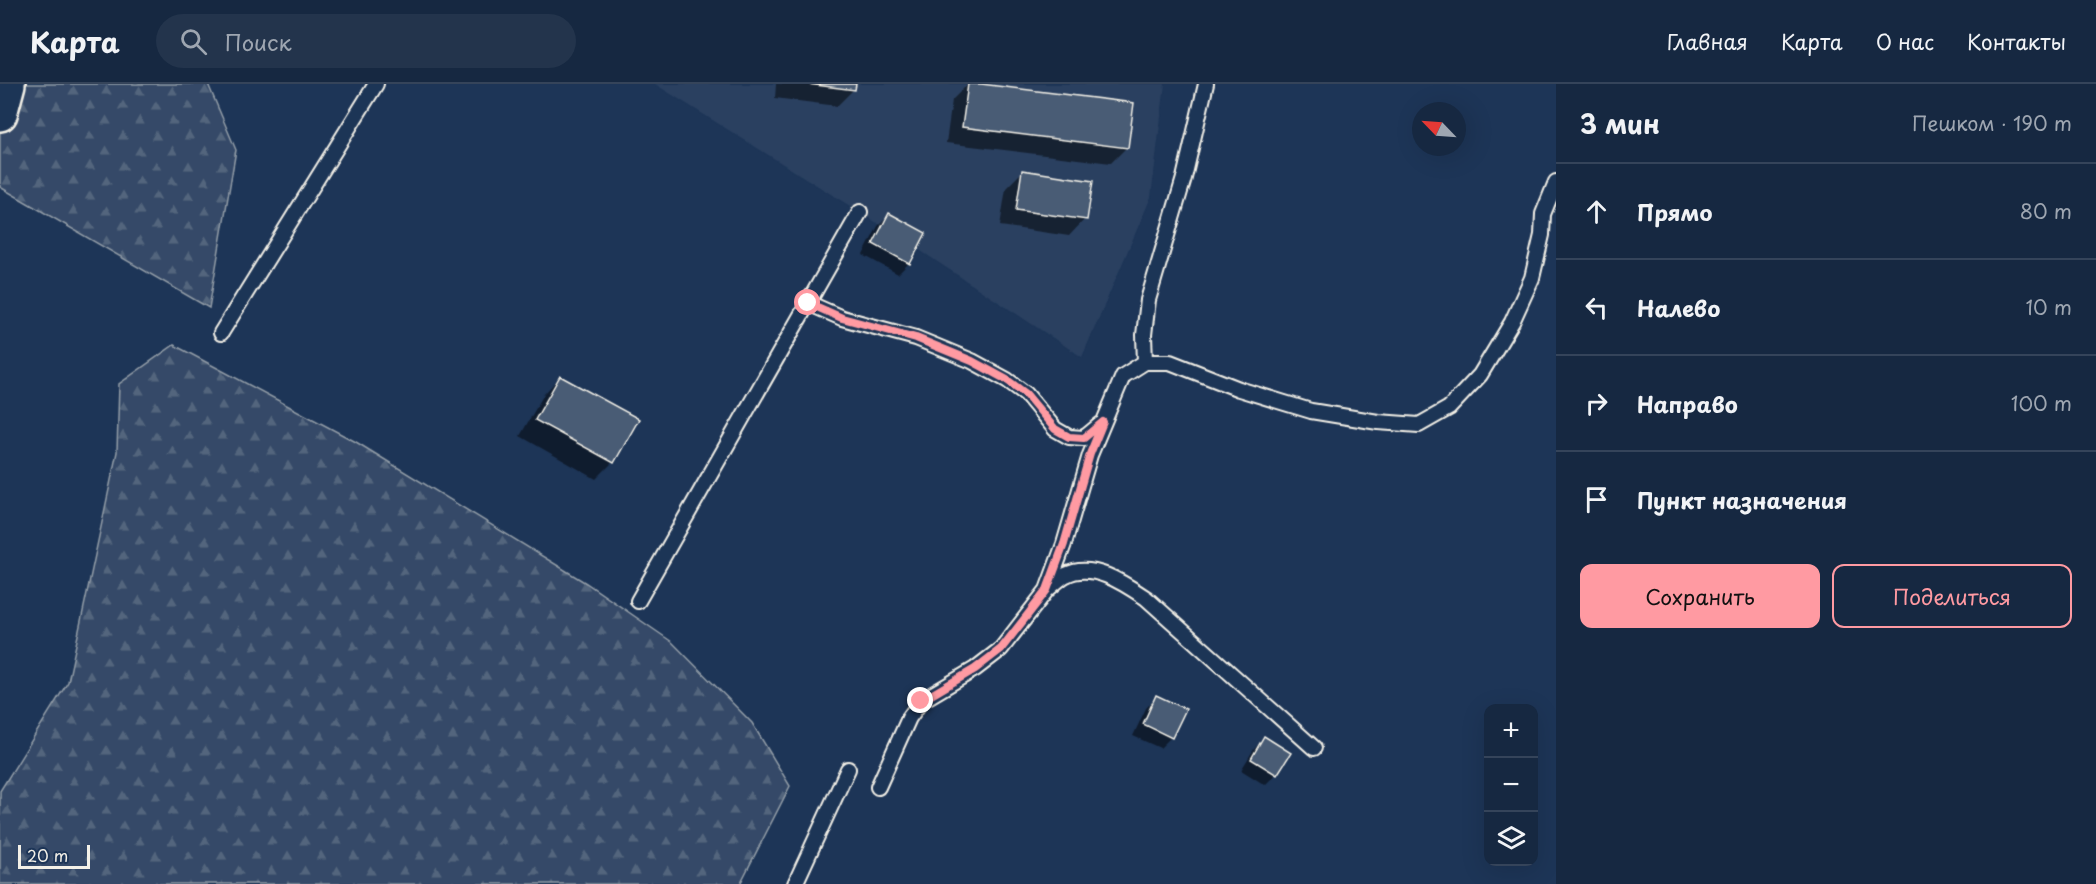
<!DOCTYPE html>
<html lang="ru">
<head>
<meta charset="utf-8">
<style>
  :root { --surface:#162841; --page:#23344c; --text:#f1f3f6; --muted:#9ea6b1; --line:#35445a; --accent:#ff9aa2 }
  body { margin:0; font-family:"Playpen Sans",sans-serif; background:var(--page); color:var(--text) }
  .controls { position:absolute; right:18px; bottom:18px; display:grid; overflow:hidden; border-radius:12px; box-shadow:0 6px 24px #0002 }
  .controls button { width:54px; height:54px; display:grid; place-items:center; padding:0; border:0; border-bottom:2px solid var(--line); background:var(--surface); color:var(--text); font:30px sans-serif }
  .compass { position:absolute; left:1412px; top:18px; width:54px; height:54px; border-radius:50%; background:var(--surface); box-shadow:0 6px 24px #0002; rotate:295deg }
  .scale { position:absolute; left:18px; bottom:15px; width:72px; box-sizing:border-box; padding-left:6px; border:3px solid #f4f1e8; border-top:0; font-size:16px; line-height:21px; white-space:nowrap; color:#f4f1e8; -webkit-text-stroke:4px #1d3557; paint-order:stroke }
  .stop { position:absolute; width:18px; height:18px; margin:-14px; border:4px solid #ff9aa2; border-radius:50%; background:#fff }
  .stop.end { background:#ff9aa2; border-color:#fff; box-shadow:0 2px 6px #0008 }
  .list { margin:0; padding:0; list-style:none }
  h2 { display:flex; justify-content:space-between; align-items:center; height:78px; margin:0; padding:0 24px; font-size:26px }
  h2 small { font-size:20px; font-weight:400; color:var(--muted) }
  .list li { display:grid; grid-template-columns:39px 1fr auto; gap:18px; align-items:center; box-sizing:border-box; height:96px; padding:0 24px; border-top:2px solid var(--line) }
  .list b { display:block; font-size:22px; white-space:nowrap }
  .list em { font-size:20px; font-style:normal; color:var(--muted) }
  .actions { display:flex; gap:12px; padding:18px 24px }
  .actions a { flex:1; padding:14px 0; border:2px solid var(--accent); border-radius:12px; text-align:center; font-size:21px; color:var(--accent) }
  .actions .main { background:var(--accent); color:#111 }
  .icon { flex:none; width:33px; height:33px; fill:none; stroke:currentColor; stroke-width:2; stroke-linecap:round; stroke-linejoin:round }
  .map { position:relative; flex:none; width:1556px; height:800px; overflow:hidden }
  header { display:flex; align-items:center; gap:36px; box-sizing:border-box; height:84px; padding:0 30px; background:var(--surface); border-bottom:2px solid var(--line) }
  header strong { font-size:28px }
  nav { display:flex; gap:33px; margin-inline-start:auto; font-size:21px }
  .search { width:420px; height:54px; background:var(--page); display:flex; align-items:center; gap:15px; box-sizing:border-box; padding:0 21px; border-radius:33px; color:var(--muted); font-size:22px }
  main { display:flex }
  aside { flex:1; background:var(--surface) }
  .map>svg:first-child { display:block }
  .built { fill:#2a4060 }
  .forest { fill:url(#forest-firs); stroke:#949ea8; stroke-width:1.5 }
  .shadow { fill:#0007 }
  .building { fill:#485b74; stroke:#f4f1e8; stroke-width:1.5 }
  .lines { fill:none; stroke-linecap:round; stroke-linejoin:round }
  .lane-casing { stroke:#f4f1e8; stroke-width:18 }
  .secondary-casing { stroke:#f4f1e8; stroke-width:38 }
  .lane { stroke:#1d3557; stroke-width:14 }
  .secondary { stroke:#1d3557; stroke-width:33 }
  .route { stroke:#ff9aa2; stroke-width:8 }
</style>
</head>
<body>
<header>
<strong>Карта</strong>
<div class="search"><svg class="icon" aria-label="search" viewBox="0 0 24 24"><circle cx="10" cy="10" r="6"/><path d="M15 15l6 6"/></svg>Поиск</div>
<nav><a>Главная</a><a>Карта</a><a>О нас</a><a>Контакты</a></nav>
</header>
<main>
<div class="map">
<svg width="1556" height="800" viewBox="0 0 1556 800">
  <defs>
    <pattern id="forest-firs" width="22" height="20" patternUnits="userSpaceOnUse" patternTransform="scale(1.5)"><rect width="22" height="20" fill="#354a67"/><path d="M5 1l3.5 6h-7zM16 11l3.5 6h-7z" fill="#53657d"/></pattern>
  </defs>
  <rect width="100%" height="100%" fill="#1d3557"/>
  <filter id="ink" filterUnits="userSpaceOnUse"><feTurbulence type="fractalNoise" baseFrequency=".0167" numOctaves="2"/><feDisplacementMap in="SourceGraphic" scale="12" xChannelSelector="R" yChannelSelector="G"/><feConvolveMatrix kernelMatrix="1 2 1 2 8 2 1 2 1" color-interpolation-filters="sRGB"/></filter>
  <g filter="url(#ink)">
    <path class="built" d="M 655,0 L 1165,0 L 1151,113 L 1082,273 L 918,165 L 910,180 L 873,160 L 882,142 Z"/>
    <path class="forest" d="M 0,0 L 208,0 L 236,66 L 209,224 L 0,103 Z
      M 174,261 L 356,358 L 586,499 L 672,558 L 752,639 L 790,702 L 740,800 L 0,800 L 0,707 L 68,598 L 117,368 L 119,300 Z"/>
    <path class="shadow" d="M 776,0 L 855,0 L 854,5 L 837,22 L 775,14 Z
      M 968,0 L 1127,63 L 1111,79 L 946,59 L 952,16 Z
      M 1022,88 L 1085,135 L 1069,152 L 1000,142 L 1006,104 Z
      M 889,131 L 909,179 L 898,190 L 863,171 L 878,142 Z
      M 560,293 L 637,336 L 613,378 L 596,395 L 520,352 L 544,310 Z
      M 1157,613 L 1171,653 L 1160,664 L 1133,652 L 1146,624 Z
      M 1265,654 L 1276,690 L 1265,701 L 1241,686 L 1254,665 Z"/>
    <path class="building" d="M 807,0 L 856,0 L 855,6 Z
      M 968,0 L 981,0 L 1134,19 L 1128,64 L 962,43 Z
      M 1022,86 L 1093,97 L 1087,136 L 1016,126 Z
      M 889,129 L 926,149 L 910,180 L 873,160 Z
      M 560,292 L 639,335 L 614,379 L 535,336 Z
      M 1156,611 L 1186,625 L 1172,654 L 1143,640 Z
      M 1264,652 L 1291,669 L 1277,691 L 1251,675 Z"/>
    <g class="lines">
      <defs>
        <path id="lane" d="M 808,219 L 842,234 L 916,254 L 972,277 L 1007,296 L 1026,310 L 1055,345 L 1069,353 L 1084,354 L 1101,340
          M 221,249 L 376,0
          M 1145,278 L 1144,251 L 1148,216 L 1184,94 L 1206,0
          M 1047,506 C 1053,501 1059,495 1066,491 C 1092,477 1125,500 1146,514 L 1314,664
          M 638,517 L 860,128
          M 878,703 L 909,634 L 921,617 L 975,585 L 1001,565 L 1047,506 L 1064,460 L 1090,371 L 1123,292 L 1145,278 L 1170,278 L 1239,305 L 1311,327 L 1378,338 L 1419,341 L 1449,324 L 1480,291 L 1512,238 L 1532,194 L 1542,151 L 1543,130 L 1556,98
          M 795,800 L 848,685"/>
        <path id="secondary" d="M 0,30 L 8,0"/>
      </defs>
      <use href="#lane" class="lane-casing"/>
      <use href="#secondary" class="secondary-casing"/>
      <use href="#lane" class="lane"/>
      <use href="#secondary" class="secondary"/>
    </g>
  </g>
  <g class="lines" filter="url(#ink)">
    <path class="route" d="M 808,219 L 842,234 L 916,254 L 972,277 L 1007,296 L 1026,310 L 1055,345 L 1069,353 L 1084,354 L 1103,338 L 1090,370 L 1064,460 L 1047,506 L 1001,565 L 975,585 L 921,617"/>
  </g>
</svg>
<div class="controls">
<button>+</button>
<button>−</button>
<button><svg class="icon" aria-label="layers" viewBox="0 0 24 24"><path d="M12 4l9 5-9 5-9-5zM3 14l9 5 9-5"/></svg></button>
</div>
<svg class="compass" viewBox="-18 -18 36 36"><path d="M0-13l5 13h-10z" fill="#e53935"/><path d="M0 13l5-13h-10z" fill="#9ea6b1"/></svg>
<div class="scale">20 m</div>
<div class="stop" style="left:808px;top:219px"></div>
<div class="stop end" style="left:921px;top:617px"></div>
</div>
<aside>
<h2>3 мин<small>Пешком · 190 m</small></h2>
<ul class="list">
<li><svg class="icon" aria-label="ahead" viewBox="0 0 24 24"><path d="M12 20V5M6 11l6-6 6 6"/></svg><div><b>Прямо</b></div><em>80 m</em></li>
<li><svg class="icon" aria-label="left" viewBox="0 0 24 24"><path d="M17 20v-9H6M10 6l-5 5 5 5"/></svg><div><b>Налево</b></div><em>10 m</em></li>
<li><svg class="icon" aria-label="right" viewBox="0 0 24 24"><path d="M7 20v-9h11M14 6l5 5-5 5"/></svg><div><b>Направо</b></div><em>100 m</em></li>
<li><svg class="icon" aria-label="arrive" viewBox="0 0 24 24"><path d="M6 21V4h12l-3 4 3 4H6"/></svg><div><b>Пункт назначения</b></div></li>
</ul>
<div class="actions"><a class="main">Сохранить</a><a>Поделиться</a></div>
</aside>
</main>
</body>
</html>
